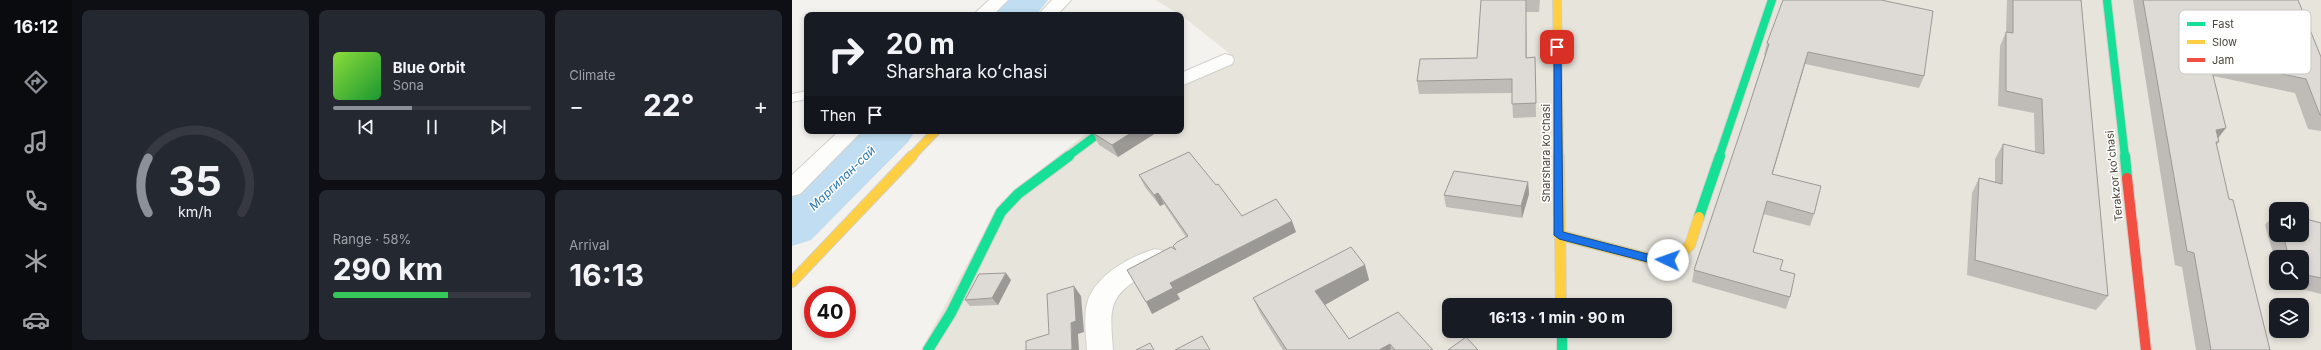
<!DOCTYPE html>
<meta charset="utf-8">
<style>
body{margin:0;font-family:Inter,sans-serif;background:#242831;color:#f1f3f6;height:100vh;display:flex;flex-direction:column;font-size:15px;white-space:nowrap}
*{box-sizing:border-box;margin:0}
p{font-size:13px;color:#9ea1a6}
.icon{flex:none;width:22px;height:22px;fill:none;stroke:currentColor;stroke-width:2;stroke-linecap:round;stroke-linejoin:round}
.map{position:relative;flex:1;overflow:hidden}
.details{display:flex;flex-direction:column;gap:10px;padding:10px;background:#0d0f14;width:720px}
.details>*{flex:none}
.banner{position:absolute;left:12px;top:12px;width:380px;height:122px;border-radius:8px;box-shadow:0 2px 6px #0003;background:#171b24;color:#f1f3f6;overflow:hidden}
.tools{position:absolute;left:1477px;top:202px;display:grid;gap:8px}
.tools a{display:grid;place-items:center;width:40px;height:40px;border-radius:8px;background:#171b24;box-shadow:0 2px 6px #0003;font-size:20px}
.speed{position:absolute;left:12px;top:286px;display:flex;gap:8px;font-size:20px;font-weight:700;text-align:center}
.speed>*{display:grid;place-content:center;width:52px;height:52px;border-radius:50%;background:#171b24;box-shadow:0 2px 6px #0003;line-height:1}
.speed .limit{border:6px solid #d22;background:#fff;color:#111}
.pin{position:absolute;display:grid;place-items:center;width:34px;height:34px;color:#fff;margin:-17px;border-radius:8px;box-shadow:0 2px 6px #0006}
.me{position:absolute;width:44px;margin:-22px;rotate:273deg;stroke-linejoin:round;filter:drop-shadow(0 0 3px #0008)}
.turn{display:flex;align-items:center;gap:14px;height:84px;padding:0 16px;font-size:18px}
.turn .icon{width:52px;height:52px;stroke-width:2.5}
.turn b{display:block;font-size:28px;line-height:34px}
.then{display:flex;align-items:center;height:38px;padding:0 16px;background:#0003;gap:8px;font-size:15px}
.big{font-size:30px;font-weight:700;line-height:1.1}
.details .widget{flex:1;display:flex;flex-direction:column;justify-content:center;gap:6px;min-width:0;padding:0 14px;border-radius:8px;background:#242831}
.details .dial{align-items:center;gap:0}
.dial svg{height:104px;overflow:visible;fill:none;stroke:#363941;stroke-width:7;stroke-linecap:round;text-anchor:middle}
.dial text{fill:#f1f3f6;stroke:none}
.song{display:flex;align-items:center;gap:12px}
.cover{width:48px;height:48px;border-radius:6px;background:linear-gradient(135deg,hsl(90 70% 55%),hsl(130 70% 35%))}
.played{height:4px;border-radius:2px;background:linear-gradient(90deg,#8c9099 40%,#363941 40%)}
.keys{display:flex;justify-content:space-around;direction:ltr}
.heat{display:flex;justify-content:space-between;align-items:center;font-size:22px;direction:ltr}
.charge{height:6px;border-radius:3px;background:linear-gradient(90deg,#34c759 58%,#363941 0)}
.details .tiles{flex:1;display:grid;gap:10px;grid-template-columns:repeat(3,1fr)}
.widget:first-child{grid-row:span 2}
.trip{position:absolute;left:650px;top:298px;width:230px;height:40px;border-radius:8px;background:#171b24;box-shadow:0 2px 6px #0003;font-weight:700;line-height:40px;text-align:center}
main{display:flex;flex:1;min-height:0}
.tab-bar{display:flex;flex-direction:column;width:72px;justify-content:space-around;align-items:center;background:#090b0e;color:#9ea1a6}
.tab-bar .icon{width:28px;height:28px}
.tab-bar .selected{color:#8c9099}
.tab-bar b{font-size:18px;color:#f1f3f6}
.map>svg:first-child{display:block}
</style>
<main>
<nav class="tab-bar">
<b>16:12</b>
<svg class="icon selected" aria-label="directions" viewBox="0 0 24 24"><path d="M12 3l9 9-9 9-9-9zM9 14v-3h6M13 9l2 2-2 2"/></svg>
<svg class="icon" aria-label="music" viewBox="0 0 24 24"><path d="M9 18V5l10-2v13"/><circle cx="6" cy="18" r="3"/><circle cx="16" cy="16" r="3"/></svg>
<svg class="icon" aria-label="phone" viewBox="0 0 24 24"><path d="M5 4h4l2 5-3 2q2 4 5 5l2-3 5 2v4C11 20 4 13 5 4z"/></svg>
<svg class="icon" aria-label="climate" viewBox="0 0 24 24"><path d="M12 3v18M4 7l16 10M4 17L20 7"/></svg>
<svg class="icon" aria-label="car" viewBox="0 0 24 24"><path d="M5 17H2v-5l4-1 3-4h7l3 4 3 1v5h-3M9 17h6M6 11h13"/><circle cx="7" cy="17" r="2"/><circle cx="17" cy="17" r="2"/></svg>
</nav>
<section class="details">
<div class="tiles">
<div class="widget dial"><svg viewBox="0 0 100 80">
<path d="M14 69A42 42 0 1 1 86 69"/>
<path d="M14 69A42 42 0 0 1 14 27" stroke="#8c9099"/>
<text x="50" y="56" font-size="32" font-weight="700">35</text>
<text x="50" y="72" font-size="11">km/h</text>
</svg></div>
<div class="widget">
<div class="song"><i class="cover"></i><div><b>Blue Orbit</b><p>Sona</p></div></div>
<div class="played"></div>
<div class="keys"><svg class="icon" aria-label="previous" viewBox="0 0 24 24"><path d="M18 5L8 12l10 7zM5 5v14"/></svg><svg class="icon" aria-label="pause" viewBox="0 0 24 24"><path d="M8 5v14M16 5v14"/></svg><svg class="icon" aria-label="next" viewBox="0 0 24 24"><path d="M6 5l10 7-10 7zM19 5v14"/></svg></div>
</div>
<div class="widget"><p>Climate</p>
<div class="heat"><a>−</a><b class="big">22°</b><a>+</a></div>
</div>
<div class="widget"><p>Range · 58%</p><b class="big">290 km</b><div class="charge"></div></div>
<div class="widget"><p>Arrival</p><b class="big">16:13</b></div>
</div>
</section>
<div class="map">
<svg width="1529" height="350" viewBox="0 0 1529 350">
<rect width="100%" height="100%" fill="#f4f2ee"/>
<path fill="#e7e4dc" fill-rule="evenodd" d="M 363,0 L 1529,0 L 1529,350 L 129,350 L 208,203 L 297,131 L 389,131 L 389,80 L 438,54 L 389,15 ZM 1484,209 L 1510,209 L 1510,235 L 1484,235 ZM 1484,257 L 1510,257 L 1510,283 L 1484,283 ZM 657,305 L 873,305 L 873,331 L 657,331 ZM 1484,305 L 1510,305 L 1510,331 L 1484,331 Z"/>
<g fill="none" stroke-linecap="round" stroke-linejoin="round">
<path fill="#c0ddf1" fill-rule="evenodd" d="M 212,0 L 256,0 L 244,15 L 199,15 Z
M 69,131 L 123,131 L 116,142 L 19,240 L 0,246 L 0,194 Z"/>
<defs>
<path id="lane" d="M 15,91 L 15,99 L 0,102 L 0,94 Z"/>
<path id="street" d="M 197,0 L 216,0 L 201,15 L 181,15 Z
M 260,0 L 279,0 L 265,15 L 246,15 Z
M 433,54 L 440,56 L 442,60 L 440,64 L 389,86 L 389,73 Z
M 47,131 L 70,131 L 8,194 L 0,196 L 0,175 Z
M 363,249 L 372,251 L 375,258 C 370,267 362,270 353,275 C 315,296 318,309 321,350 L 295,350 C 294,334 291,316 296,300 C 306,274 337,257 363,249 Z"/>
<path id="fast-far1" d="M 1315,0 L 1333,157
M 275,157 L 310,131
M 927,157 L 980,0"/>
<path id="fast" d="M 1333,156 L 1335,178
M 907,217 L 928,156
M 770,331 L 770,350
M 136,350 L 159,313 L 209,212 L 226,194 L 277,156"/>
<path id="slow-far1" d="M 765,0 L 767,157
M 119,157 L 144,131"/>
<path id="slow" d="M 767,156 L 769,305
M 767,235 L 867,261 L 885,258 L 898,245 L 907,217
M 0,282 L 120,156"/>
<path id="jam" d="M 1335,178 L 1354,350"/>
</defs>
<use href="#lane" stroke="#d2d0cb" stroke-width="2"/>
<use href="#street" stroke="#d2d0cb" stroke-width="2"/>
<use href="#fast-far1" stroke="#d3cfc5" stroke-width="10"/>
<use href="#fast" stroke="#d3cfc5" stroke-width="12"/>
<use href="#slow-far1" stroke="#d3cfc5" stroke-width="10"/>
<use href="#slow" stroke="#d3cfc5" stroke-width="12"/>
<use href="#jam" stroke="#d3cfc5" stroke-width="12"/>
<use href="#lane" fill="#fdfdfc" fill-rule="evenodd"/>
<use href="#street" fill="#fdfdfc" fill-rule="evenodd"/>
<use href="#fast-far1" stroke="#16e098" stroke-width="8"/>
<use href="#fast" stroke="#16e098" stroke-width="10"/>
<use href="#slow-far1" stroke="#ffcf43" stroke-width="8"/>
<use href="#slow" stroke="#ffcf43" stroke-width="10"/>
<use href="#jam" stroke="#f24e42" stroke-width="10"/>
</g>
<path fill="#bfbcb8" d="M 689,0 L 748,0 L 747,12 L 734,12 L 735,58 L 743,57 L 744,117 L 721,118 L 720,93 L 627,94 L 625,81 L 685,58 Z
M 1215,0 L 1289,0 L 1316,296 L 1304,310 L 1175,275 L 1180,193 L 1187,178 L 1203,182 L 1203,159 L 1211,144 L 1243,152 L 1242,113 L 1206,106 L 1208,46 L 1214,32 Z
M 1341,0 L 1506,0 L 1529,57 L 1529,131 L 1516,129 L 1503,93 L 1421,76 L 1426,138 L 1427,142 L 1424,145 L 1437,199 L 1478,350 L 1404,350 L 1390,267 L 1383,265 Z
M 975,43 L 1132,76 L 1127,88 L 1013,64 L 980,174 L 1022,214 L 1018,226 L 971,214 L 961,252 L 988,270 L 998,297 L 994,309 L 900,282 L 902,270 L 955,112 L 973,55 L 972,55 Z
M 303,131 L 367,131 L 326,157 L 307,145 L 301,133 Z
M 347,175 L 424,185 L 450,216 L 504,232 L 385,294 L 388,299 L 360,314 L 382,248 L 381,246 L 394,237 L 372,204 L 368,206 L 353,187 Z
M 736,182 L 737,194 L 730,218 L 654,207 L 652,195 Z
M 1484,212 L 1484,235 L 1510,235 L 1529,223 L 1529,294 L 1490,284 L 1489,283 L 1510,283 L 1510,257 L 1484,257 L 1484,264 L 1473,225 Z
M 573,265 L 577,280 L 533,305 L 557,339 L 641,350 L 491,350 L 468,313 L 461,298 Z
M 219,280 L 206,305 L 178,306 L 173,300 Z"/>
<path fill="#9b9996" d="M 1016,52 L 1013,64 L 977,186 L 980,174 Z
M 1434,128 L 1423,142 L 1424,130 Z
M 342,131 L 367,131 L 326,157 L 320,145 Z
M 736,182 L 737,194 L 730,218 L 729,206 Z
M 366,193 L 372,204 L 368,206 L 362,195 Z
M 500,221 L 504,232 L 385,294 L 388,299 L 360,314 L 354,302 L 378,283 Z
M 573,265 L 577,280 L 529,307 L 523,291 Z
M 214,273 L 219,280 L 206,305 L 200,298 Z
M 282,286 L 289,296 L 292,332 L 286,334 L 287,350 L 280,350 L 279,323 Z
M 598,344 L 599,350 L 587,350 Z"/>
<path fill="#dedbd6" stroke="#9b9996" d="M 689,0 L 734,0 L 734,58 L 743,57 L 744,103 L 720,104 L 720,79 L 625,81 L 628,59 L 685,58 Z
M 991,0 L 1089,0 L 1141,11 L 1132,76 L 1016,52 L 980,174 L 1029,186 L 1022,214 L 975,201 L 961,252 L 991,260 L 988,270 L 1003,274 L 998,297 L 902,270 L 955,112 L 977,44 L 975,43 Z
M 1221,0 L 1289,0 L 1316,296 L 1183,260 L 1187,178 L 1210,184 L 1211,144 L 1252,154 L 1250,99 L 1214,91 L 1214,32 L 1221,33 Z
M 1351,0 L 1506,0 L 1529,57 L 1529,115 L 1528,115 L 1514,79 L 1417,59 L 1434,128 L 1424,130 L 1427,142 L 1424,142 L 1437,199 L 1441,200 L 1478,350 L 1419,350 L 1402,253 L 1395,251 Z
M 303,131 L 342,131 L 320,145 L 301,133 Z
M 397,152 L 424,185 L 426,184 L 450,216 L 484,199 L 500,221 L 378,283 L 381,288 L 354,302 L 335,270 L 379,247 L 384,250 L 381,246 L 385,242 L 396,236 L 366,193 L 362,195 L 347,175 Z
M 662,171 L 736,182 L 729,206 L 652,195 Z
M 1510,218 L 1529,223 L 1529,278 L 1510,274 L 1510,257 L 1497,257 L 1491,235 L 1510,235 Z
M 559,247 L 573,265 L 523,291 L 557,339 L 606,312 L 641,350 L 603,350 L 598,344 L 587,350 L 495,350 L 461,298 Z
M 214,273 L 200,298 L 173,300 L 187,274 Z
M 282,286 L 284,321 L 279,323 L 280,350 L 234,350 L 234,341 L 257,334 L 255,294 Z
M 410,336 L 418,350 L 383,350 Z
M 674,337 L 686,350 L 656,350 Z
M 358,343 L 362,350 L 344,350 Z"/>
<path fill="#1a73e8" stroke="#114b97" d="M 762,45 L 769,47 L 771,232 L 867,257 L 880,257 L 880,262 L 867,265 L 767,239 L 762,235 Z"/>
<g text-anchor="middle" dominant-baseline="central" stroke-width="3" stroke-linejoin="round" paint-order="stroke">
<g font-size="11" fill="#4b4439" stroke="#fff">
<text transform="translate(754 153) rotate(-90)">Sharshara koʻchasi</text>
<text transform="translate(1322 176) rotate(-96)">Terakzor koʻchasi</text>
</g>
<g font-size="12" font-style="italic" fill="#2e7ab2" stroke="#fff">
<text transform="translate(50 178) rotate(-44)">Маргилан-сай</text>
</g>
</g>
<rect x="1387" y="10" width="132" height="64" rx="6" fill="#fff" stroke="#c9c7c4" stroke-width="1"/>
<rect x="1395" y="22" width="18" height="4" fill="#16e098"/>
<rect x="1395" y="40" width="18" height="4" fill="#ffcf43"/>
<rect x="1395" y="58" width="18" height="4" fill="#f24e42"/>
<g font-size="11" fill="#4b4439">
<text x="1420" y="28">Fast</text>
<text x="1420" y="46">Slow</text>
<text x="1420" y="64">Jam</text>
</g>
</svg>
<div class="tools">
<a><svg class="icon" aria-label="sound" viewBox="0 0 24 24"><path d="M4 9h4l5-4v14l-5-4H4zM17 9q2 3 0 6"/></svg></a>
<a><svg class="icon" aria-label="search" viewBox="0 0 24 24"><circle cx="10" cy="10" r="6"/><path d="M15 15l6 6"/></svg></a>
<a><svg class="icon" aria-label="layers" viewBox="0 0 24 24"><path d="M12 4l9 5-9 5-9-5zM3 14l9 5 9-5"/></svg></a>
</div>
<div class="speed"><div class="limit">40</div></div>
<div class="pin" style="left:765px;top:47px;background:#d93025"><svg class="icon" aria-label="arrive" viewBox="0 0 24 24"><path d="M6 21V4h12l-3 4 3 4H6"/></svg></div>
<svg class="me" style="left:876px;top:260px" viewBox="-20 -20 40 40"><circle r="19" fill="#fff"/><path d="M0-13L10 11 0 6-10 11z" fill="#1a73e8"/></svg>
<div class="trip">16:13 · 1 min · 90 m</div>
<div class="banner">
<div class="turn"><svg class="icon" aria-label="right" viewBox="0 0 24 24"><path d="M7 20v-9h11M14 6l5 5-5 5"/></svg><div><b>20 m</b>Sharshara koʻchasi</div></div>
<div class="then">Then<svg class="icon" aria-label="arrive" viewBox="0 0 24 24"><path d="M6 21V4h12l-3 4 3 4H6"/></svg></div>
</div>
</div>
</main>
